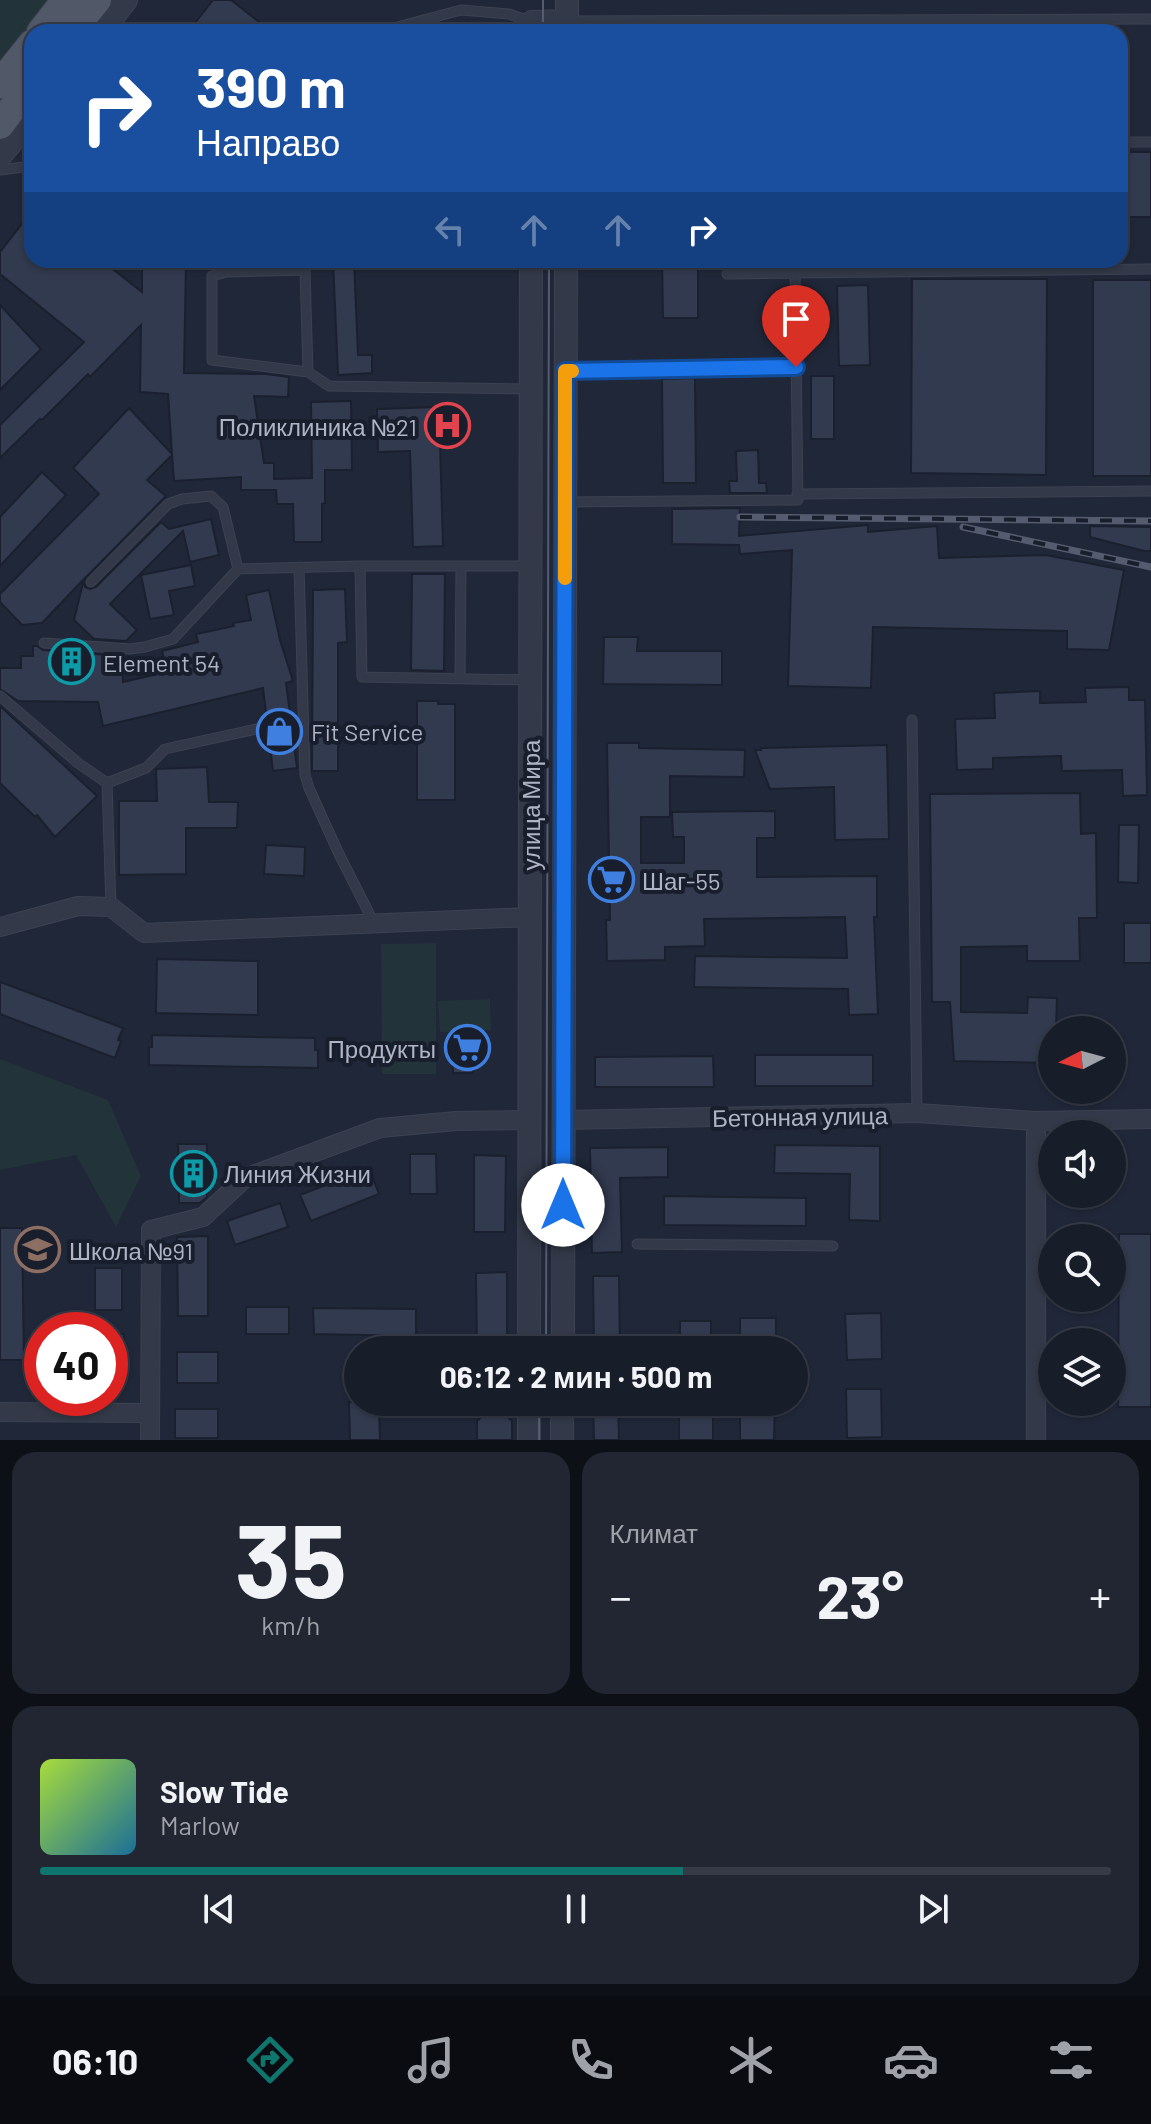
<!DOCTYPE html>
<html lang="ru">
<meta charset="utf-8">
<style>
body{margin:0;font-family:Barlow,sans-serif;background:#212632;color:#f1f3f6;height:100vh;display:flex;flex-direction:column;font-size:30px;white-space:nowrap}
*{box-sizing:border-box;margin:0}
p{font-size:26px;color:#9fa2a8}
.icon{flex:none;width:44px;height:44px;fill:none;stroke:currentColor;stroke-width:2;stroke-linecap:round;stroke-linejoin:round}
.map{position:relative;height:1440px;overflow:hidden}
.sheet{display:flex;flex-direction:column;gap:12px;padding:12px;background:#0d1017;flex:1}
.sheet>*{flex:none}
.hud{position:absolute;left:24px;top:24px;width:1104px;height:244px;border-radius:24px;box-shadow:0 2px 6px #0004,0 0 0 2px #363b47;background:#1a4fa0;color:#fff;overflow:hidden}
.needle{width:52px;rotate:264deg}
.buttons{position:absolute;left:1038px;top:1016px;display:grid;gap:16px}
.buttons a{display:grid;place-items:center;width:88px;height:88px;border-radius:50%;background:#181d2a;box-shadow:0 2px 6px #0004,0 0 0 2px #363b47;font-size:40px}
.speed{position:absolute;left:24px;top:1312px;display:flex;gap:16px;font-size:40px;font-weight:700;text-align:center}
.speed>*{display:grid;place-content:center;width:104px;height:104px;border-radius:50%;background:#181d2a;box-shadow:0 2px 6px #0004,0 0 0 2px #363b47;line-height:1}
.speed .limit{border:12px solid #d22;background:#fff;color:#111}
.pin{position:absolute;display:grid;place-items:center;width:68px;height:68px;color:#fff;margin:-82px -34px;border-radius:50% 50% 50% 0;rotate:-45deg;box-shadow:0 0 8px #0007}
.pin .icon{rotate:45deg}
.me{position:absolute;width:88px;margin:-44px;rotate:0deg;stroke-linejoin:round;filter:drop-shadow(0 0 6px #0008)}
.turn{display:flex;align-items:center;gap:28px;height:168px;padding:0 40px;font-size:36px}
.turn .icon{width:104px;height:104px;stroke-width:2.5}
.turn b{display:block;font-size:56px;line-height:68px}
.lanes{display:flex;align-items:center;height:76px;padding:0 40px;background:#0003;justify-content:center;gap:40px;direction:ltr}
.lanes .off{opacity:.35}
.big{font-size:60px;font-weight:700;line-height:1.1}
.sheet .tile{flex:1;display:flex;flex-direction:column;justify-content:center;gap:12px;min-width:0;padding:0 28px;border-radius:24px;background:#212632}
.sheet .dial{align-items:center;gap:0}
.dial b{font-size:104px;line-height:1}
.song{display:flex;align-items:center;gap:24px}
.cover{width:96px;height:96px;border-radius:12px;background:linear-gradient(135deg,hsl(80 70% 55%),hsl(200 70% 35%))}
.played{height:8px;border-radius:4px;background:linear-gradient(90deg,#0f766e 60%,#363b47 60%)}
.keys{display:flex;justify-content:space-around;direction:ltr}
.heat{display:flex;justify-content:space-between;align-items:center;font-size:44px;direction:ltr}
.sheet .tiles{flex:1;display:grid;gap:12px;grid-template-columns:1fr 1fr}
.tile:last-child{grid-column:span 2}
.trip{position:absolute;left:344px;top:1336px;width:464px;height:80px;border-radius:40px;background:#181d2a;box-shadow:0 2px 6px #0004,0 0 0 2px #363b47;font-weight:700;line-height:80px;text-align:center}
.tab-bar{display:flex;height:128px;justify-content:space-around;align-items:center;background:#0a0c11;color:#9fa2a8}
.tab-bar .icon{width:56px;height:56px}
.tab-bar .selected{color:#0f766e}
.tab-bar b{font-size:36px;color:#f1f3f6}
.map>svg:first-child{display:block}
</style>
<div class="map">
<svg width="1151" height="1440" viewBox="0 0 1151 1440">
<rect width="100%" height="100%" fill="#202738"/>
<path fill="#223339" d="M 0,0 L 51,0 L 0,64 Z
M 436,943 L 436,1074 L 382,1074 L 381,944 Z
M 490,999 L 491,1030 L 440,1032 L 438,1001 Z
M 0,1059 L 108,1100 L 141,1176 L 116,1227 L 76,1155 L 0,1170 Z"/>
<path fill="#323a4f" stroke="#1b202f" stroke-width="2" d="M 213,0 L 231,0 L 272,32 L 188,32 Z
M 1120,152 L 1151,152 L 1151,217 L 1120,217 Z
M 32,211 L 32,260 L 101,260 L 142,292 L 142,260 L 186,260 L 184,373 L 266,374 L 289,377 L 288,397 L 254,396 L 264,463 L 274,463 L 274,479 L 312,478 L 311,402 L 351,401 L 352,470 L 325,470 L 325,503 L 322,504 L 322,542 L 294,542 L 293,504 L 277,504 L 276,490 L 241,490 L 241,477 L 174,481 L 172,455 L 147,480 L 166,496 L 86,577 L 84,581 L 85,587 L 90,589 L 96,587 L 161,522 L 169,529 L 211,519 L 219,555 L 190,562 L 183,531 L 110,604 L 137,630 L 126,641 L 94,639 L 74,620 L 84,579 L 42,623 L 22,625 L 0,602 L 0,594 L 99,494 L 73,468 L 129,408 L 172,454 L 168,394 L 140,392 L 141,325 L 90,377 L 88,374 L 42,420 L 40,419 L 0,458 L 0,425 L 84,342 L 0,274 L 0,252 Z
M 333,260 L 354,260 L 358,355 L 372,355 L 372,373 L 338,375 Z
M 662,260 L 698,260 L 698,318 L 663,318 Z
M 912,279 L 1047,279 L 1046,475 L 911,473 Z
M 1093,280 L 1151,280 L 1151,476 L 1093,476 Z
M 868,285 L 870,365 L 839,366 L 837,286 Z
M 0,305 L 41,349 L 0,390 Z
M 811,376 L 834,376 L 834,439 L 811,439 Z
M 695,378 L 696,483 L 663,483 L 662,379 Z
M 439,407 L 443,546 L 413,547 L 410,451 L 378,452 L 377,409 Z
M 758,450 L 759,483 L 766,483 L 767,493 L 730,493 L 729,481 L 737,481 L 736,451 Z
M 42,472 L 66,495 L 0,566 L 0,517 Z
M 740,508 L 739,536 L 868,525 L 868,532 L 937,526 L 939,558 L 1046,555 L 1124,570 L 1109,650 L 1067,649 L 1067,631 L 873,627 L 871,688 L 788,686 L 792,550 L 740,554 L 739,545 L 672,544 L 672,509 Z
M 1090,526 L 1151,527 L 1151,551 L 1144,551 L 1090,537 Z
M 191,565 L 195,586 L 169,591 L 174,615 L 150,619 L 141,575 Z
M 412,574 L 445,574 L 444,671 L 411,670 Z
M 345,589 L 347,642 L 338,643 L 338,771 L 312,771 L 313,590 Z
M 269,590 L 280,640 L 293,681 L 286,683 L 297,768 L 273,771 L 263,688 L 103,726 L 98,702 L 18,701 L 0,689 L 0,668 L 21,668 L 21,656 L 33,656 L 33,646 L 37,646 L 43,650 L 122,656 L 123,682 L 167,672 L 162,651 L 198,642 L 196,634 L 234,626 L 233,623 L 251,620 L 246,595 Z
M 604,637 L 638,637 L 637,651 L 722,651 L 722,685 L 603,684 Z
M 1129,687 L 1129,700 L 1145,700 L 1147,795 L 1123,796 L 1122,770 L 1062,771 L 1061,756 L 993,758 L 993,769 L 957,770 L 955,719 L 995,718 L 994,693 L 1040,691 L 1040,703 L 1086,702 L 1085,688 Z
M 417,701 L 438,701 L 438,704 L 455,704 L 455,800 L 417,800 Z
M 0,706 L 97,796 L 55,837 L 37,815 L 35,817 L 0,783 Z
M 607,743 L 639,743 L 639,748 L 745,750 L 744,777 L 670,776 L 670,817 L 641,817 L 641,863 L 684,863 L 684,837 L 673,837 L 672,812 L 775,811 L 775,838 L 757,838 L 757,877 L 877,876 L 877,917 L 874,917 L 878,1014 L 849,1015 L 848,989 L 694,987 L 695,956 L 847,958 L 845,917 L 704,919 L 705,946 L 665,947 L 665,960 L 607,961 L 606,920 L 610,920 Z
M 887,745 L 889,839 L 835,840 L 834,787 L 770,789 L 755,750 L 761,750 L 761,748 Z
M 207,767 L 209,802 L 238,802 L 237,828 L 186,828 L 186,874 L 119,875 L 119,801 L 157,801 L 156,769 Z
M 1080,793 L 1081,834 L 1096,833 L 1097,918 L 1079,918 L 1080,961 L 1027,961 L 1027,946 L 961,947 L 961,1012 L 1027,1013 L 1028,997 L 1057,998 L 1056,1030 L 1052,1030 L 1052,1063 L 954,1061 L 950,1002 L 932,1002 L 930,794 Z
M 1119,825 L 1139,825 L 1138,883 L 1118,882 Z
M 266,845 L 305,847 L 304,876 L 264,874 Z
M 1124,923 L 1151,923 L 1151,963 L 1124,963 Z
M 157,959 L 258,961 L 258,1015 L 156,1013 Z
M 0,982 L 123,1028 L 118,1040 L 121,1041 L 115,1058 L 0,1014 Z
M 152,1035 L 315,1038 L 315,1050 L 318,1050 L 318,1068 L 149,1065 L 149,1047 L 152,1047 Z
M 462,1039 L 473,1039 L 473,1073 L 453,1073 L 453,1056 L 462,1056 Z
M 755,1055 L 873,1055 L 873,1086 L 755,1086 Z
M 713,1056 L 714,1087 L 595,1087 L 595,1057 Z
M 178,1144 L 207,1144 L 207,1197 L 200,1203 L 179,1203 Z
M 775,1145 L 880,1146 L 880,1221 L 849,1220 L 850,1174 L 774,1173 Z
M 668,1147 L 668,1177 L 620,1178 L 622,1252 L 592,1253 L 590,1148 Z
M 410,1154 L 436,1154 L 437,1194 L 410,1194 Z
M 474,1155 L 506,1156 L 505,1232 L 474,1232 Z
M 369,1168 L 379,1194 L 311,1221 L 300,1195 Z
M 664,1196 L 806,1198 L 806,1226 L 664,1225 Z
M 280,1203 L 288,1227 L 235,1245 L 227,1221 Z
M 0,1228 L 22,1228 L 24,1360 L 0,1360 Z
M 1119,1234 L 1151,1234 L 1151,1407 L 1118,1407 Z
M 208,1236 L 208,1316 L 178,1316 L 177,1237 Z
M 95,1268 L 122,1268 L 122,1310 L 95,1310 Z
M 507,1272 L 507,1350 L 477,1350 L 476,1273 Z
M 593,1276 L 619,1276 L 620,1350 L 594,1350 Z
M 246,1307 L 289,1307 L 289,1334 L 246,1334 Z
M 313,1308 L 416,1309 L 416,1336 L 314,1334 Z
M 881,1313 L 882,1359 L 847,1360 L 845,1314 Z
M 740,1318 L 776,1318 L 776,1350 L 740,1350 Z
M 680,1321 L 711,1321 L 711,1350 L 680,1350 Z
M 110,1334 L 124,1334 L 125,1384 L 110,1384 Z
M 177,1352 L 218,1352 L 218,1383 L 177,1383 Z
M 846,1389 L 881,1389 L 882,1437 L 847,1438 Z
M 349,1402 L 379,1402 L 380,1440 L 350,1440 Z
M 593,1402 L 618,1402 L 619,1440 L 594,1440 Z
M 679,1402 L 713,1402 L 713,1440 L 679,1440 Z
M 740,1402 L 775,1402 L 774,1440 L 740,1440 Z
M 175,1409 L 218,1409 L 218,1438 L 175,1438 Z
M 484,1414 L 504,1414 L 512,1421 L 512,1440 L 477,1440 L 477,1421 Z"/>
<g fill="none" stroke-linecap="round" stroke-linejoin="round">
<defs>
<path id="service" d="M 567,21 L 1151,19
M 642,21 L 655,32
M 379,32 L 461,10 L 509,14 L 532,22
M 1120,142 L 1151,142
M 0,170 L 32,166
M 224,260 L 226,272 L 305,270 L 308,372 L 329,386 L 531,389
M 226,272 L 212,276 L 212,360 L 308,372
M 727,274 L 795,273
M 565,371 L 796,367
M 797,494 L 1151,491
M 565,502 L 798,500 L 795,273 L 1151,269
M 299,567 L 305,775 L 309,788 L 339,854 L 374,923
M 91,582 L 168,504 L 182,499 L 211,496 L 223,507 L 238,569 L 360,566
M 44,643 L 130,649 L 145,647 L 173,639 L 238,569
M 460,679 L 461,566
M 531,680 L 362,677 L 360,566 L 531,566
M 0,696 L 78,763 L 107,783
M 912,720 L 917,1113
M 111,907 L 107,783 L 146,768 L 165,749 L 256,729
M 637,1244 L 833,1246"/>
<path id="minor" d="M 0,927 L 78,906 L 111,907 L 144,933 L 530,917
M 563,1120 L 917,1113 L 1036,1121 L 1151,1119
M 1036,1121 L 1036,1440
M 0,1412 L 150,1413
M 150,1440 L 151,1230 L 203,1217 L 245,1178 L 380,1128 L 456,1121 L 530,1120"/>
<path id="tertiary" d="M 532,22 L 567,21
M 101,32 L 126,0
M 567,32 L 567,0
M 0,156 L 32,118
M 529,1350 L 531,260
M 563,1350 L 566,260
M 529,1440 L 529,1402
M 562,1440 L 562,1402"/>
<path id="primary" d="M 41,32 L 66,0
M 71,32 L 97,0
M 0,84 L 32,44
M 0,125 L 32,82"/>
</defs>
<use href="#service" stroke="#3d4252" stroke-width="11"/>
<use href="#minor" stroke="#3d4252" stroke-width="20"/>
<use href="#tertiary" stroke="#3d4252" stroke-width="24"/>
<use href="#primary" stroke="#3d4252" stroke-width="30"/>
<use href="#service" stroke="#333948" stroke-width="9"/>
<use href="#minor" stroke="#333948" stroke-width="18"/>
<use href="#tertiary" stroke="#333948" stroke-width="22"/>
<use href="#primary" stroke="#515868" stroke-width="28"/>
<path stroke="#555c6f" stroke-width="2" d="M 543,32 L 543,0
M 546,1350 L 549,260
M 539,1440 L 539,1402"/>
<defs>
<path id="rail" d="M 740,517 L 1151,521
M 963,527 L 1151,567"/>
</defs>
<use href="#rail" stroke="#555c6f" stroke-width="7"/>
<use href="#rail" stroke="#191e2c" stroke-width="4" stroke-dasharray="12" stroke-linecap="butt"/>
</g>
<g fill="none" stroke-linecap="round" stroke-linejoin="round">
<defs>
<path id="route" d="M 563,1205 L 565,371 L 796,367"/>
</defs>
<use href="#route" stroke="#114b97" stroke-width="20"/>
<use href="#route" stroke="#1a73e8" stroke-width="14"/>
<path stroke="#f59e0b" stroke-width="14" d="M 565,578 L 565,371 L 572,371"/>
</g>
<defs>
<symbol id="hospital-ring" viewBox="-11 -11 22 22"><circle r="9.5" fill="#191e2c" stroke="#e0444e" stroke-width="1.5"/><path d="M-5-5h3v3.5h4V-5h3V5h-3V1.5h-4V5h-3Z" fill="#e0444e"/></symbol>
<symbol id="building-ring" viewBox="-11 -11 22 22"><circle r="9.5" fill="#191e2c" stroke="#0f9aa8" stroke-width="1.5"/><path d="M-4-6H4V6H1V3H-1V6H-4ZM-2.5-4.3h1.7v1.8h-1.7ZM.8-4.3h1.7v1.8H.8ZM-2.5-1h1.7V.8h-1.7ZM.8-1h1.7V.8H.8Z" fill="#0f9aa8"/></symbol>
<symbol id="shop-ring" viewBox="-11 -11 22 22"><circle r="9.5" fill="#191e2c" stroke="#3f7fe0" stroke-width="1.5"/><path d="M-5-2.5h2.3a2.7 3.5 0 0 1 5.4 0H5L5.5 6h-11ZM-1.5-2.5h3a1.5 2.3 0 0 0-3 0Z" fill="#3f7fe0"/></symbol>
<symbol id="supermarket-ring" viewBox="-11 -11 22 22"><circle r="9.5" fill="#191e2c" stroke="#3f7fe0" stroke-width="1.5"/><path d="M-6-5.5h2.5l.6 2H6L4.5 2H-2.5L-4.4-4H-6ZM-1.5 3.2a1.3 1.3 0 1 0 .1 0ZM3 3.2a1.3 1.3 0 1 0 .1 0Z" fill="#3f7fe0"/></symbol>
<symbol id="school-ring" viewBox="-11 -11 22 22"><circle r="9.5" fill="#191e2c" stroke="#8d6e63" stroke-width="1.5"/><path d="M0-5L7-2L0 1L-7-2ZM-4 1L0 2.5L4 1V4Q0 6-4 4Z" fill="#8d6e63"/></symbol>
</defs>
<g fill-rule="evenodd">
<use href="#hospital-ring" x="422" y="400" width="51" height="51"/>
<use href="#building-ring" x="46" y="636" width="51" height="51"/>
<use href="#shop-ring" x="254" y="706" width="51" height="51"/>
<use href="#supermarket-ring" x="586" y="854" width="51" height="51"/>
<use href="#supermarket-ring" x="442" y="1022" width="51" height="51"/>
<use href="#building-ring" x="168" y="1148" width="51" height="51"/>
<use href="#school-ring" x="12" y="1224" width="51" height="51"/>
</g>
<g text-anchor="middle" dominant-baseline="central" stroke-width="8" stroke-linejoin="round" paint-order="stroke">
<g font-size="24" fill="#aeb3c5" stroke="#191e2c" text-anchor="start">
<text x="417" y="426" text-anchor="end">Поликлиника №21</text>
<text x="103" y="662">Element 54</text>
<text x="311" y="731">Fit Service</text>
<text x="642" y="880">Шаг-55</text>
<text x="436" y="1048" text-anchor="end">Продукты</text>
<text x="224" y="1173">Линия Жизни</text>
<text x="69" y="1250">Школа №91</text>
</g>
<g font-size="24" fill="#aeb3c5" stroke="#191e2c">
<text transform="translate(530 805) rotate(-90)">улица Мира</text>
<text transform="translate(800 1116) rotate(-1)">Бетонная улица</text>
</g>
</g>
</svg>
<div class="buttons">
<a><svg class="needle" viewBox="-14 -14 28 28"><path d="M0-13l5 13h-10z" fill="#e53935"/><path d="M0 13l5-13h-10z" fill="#9fa2a8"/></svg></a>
<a><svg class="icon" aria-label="sound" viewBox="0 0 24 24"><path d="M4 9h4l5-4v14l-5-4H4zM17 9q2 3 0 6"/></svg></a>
<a><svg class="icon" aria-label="search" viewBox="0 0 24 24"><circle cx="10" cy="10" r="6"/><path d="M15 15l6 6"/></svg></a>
<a><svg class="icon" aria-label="layers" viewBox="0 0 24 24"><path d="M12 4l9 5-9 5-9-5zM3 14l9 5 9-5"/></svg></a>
</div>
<div class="speed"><div class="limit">40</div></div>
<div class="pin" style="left:796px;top:367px;background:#d93025"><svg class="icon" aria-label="arrive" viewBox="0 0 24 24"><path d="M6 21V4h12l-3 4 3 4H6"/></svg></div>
<svg class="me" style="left:563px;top:1205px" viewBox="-20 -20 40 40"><circle r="19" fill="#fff"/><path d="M0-13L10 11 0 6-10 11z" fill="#1a73e8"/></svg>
<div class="trip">06:12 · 2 мин · 500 m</div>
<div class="hud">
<div class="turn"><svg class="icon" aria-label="right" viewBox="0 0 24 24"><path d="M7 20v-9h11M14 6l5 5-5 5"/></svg><div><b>390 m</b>Направо</div></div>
<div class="lanes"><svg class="icon off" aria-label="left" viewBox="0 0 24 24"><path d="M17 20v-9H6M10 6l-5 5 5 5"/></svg><svg class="icon off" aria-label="ahead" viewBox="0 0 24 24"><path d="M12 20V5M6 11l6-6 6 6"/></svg><svg class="icon off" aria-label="ahead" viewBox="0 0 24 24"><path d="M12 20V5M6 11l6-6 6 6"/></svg><svg class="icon" aria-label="right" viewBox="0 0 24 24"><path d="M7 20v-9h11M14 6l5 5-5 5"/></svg></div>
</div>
</div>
<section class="sheet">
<div class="tiles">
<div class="tile dial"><b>35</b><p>km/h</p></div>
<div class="tile"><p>Климат</p>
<div class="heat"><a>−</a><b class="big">23°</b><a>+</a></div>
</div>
<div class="tile">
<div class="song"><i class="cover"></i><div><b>Slow Tide</b><p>Marlow</p></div></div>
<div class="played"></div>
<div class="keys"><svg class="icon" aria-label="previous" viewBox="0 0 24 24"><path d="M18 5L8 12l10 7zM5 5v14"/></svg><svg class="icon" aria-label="pause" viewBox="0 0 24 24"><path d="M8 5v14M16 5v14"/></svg><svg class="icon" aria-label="next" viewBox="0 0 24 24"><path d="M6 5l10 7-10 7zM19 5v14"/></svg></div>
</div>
</div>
</section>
<nav class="tab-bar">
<b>06:10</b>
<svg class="icon selected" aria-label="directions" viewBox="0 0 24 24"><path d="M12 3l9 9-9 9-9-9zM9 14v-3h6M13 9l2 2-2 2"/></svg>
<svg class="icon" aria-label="music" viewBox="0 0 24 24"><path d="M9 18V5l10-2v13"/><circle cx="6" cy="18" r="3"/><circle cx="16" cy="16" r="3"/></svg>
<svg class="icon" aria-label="phone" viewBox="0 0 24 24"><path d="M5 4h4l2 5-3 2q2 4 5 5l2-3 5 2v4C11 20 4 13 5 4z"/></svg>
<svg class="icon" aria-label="climate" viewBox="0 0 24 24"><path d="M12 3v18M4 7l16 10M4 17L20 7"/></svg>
<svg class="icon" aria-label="car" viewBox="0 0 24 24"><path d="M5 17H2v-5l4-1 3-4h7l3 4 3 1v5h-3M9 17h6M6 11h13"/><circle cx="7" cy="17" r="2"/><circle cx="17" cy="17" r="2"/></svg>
<svg class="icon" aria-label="filters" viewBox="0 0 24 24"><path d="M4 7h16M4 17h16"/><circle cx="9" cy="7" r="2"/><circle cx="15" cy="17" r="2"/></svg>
</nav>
